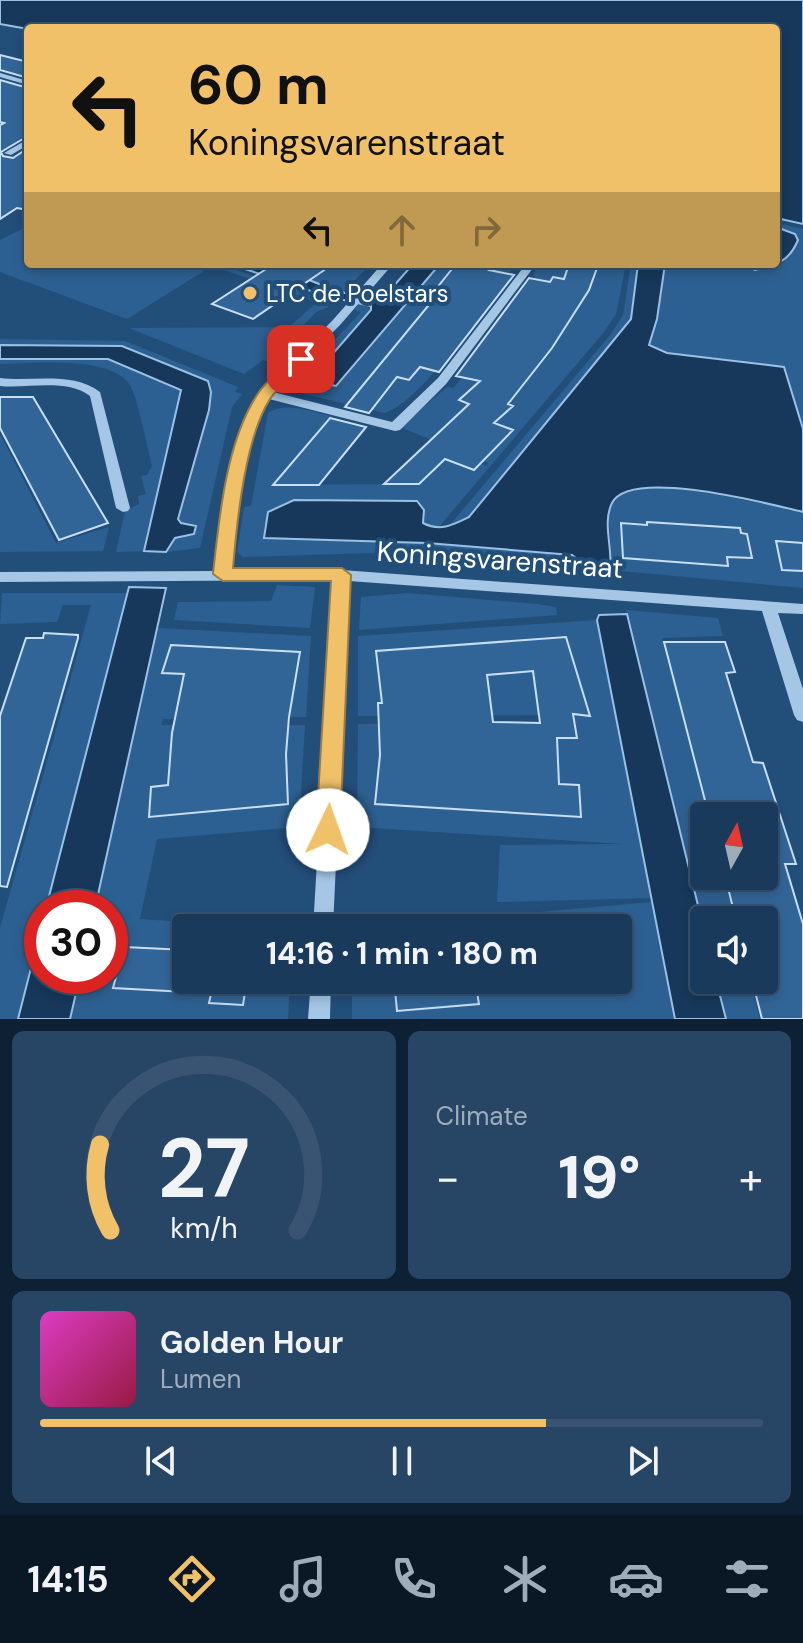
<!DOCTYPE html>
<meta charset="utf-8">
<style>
body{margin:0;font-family:"DM Sans",sans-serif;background:#274565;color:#f1f3f6;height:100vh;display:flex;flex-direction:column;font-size:30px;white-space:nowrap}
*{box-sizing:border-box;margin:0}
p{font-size:26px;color:#9fadbb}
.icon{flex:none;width:44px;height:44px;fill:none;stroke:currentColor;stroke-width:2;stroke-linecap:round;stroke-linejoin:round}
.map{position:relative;height:1019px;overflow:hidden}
.drawer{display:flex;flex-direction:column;gap:12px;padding:12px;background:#0e2033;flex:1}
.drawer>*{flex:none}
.top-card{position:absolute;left:24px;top:24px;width:756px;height:244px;border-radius:8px;box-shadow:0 4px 12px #0003,0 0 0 2px #385472;background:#f0c168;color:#111;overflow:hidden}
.needle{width:52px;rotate:8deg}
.fabs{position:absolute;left:690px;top:802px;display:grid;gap:16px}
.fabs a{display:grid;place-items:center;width:88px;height:88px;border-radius:8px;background:#1a3a5c;box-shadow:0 4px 12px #0003,0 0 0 2px #385472;font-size:40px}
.speed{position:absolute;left:24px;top:890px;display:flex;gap:16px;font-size:40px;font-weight:700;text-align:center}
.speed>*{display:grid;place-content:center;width:104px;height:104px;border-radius:50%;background:#1a3a5c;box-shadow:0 4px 12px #0003,0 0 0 2px #385472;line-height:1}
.speed .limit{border:12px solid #d22;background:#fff;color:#111}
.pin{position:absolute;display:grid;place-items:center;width:68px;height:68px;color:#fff;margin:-34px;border-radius:16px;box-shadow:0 4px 12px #0006}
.me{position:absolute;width:88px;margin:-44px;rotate:3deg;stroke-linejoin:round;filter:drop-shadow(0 0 6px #0008)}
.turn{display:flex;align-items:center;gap:28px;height:168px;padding:0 32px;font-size:36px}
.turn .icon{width:104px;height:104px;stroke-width:2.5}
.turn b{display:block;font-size:56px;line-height:68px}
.lanes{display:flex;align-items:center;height:76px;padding:0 32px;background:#0003;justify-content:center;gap:40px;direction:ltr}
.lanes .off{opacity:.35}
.big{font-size:60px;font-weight:800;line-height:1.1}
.drawer .card{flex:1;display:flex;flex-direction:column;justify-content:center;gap:12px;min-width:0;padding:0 28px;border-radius:12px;background:#274565}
.drawer .dial{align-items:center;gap:0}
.dial svg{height:208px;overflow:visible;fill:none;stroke:#385472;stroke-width:7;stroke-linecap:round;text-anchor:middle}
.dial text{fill:#f1f3f6;stroke:none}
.song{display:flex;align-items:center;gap:24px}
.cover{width:96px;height:96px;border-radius:12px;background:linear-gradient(135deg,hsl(310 70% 55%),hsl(340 70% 35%))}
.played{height:8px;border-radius:4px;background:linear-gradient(90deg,#f0c168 70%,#385472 70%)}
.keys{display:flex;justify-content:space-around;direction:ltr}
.heat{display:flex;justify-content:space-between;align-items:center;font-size:44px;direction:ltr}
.drawer .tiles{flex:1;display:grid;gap:12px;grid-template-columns:1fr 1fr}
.card:last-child{grid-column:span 2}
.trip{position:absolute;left:172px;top:914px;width:460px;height:80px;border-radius:8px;background:#1a3a5c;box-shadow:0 4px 12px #0003,0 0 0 2px #385472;font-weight:800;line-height:80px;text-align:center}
.dock{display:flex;height:128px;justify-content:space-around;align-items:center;background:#0a1725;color:#9fadbb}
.dock .icon{width:56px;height:56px}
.dock .selected{color:#f0c168}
.dock b{font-size:36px;color:#f1f3f6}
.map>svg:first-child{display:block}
</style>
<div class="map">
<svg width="803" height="1019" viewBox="0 0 803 1019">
<rect width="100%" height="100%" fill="#224e7a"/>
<path fill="#2d6092" d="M 776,223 L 803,229 L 803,429 L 784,367 L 666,353 L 648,345 L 657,319 L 665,264 L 743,264 L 755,270 L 784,262 L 792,232 L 776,227 Z
M 28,226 L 28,264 L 182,264 L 204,271 L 127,319 L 0,272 L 0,240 Z
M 206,264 L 219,264 L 312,296 L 329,307 L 316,312 L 300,329 L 290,326 L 317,302 Z
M 265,264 L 371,264 L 343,292 Z
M 440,264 L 516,264 C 490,298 423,403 384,413 L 304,394 L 297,389 L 297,381 L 361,312 L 354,310 L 361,302 L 371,310 L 311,382 L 336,386 Z
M 539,264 L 626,264 L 616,314 L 604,332 L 438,528 L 423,523 L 264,525 L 264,537 L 427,543 L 572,555 L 591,569 L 371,553 L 243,557 L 237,552 L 244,507 L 251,506 L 268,413 C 286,401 311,412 331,416 L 274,485 L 419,484 L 451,452 L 487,466 L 488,463 L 400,427 L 447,387 L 454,388 L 535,277 L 533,275 Z
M 631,264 L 638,264 L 631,319 L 469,517 L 449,526 L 611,334 L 623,315 Z
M 275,327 L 297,333 L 269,362 L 263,360 L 244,374 L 129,328 Z
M 0,339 L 125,341 L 238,387 L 235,392 L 242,394 L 232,407 L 200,548 L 166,552 L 175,538 L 194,534 L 196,526 L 181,523 L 178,519 L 209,410 L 129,349 L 0,345 Z
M 0,359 L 108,359 L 181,390 L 144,551 L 116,552 L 125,511 L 139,504 L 138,496 L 146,494 L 141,476 L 147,475 L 152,466 C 147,447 139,403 131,387 C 114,354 32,364 0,364 Z
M 0,434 L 56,543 L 109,527 L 103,551 L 0,552 Z
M 663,487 L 714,494 L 803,512 L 803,588 L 610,570 C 617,517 583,488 663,487 Z
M 277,585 L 315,587 L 310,628 L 174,620 L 178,602 L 271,601 Z
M 2,593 L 128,593 L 46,908 L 42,908 L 42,925 L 18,1019 L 0,1019 L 0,928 L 91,605 L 63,605 L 57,622 L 0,624 Z
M 408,593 L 537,604 L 556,607 L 557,615 L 359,630 L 361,597 Z
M 626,610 L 718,618 L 723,636 L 662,638 L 708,816 L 704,816 L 704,876 L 723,876 L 735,920 L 704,920 L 704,930 Z
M 597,620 L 651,898 L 497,902 L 500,845 L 623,844 L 357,827 L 358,724 L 575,721 L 574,715 L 358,716 L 358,636 Z
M 157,628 L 311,636 L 306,717 L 163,719 L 161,725 L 305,725 L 299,827 L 157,839 L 140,919 L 276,928 L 186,928 L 186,980 L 290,980 L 288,1019 L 70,1019 L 80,976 L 110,976 L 110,908 L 95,908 Z
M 652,902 L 675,1019 L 352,1019 L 352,980 L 618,980 L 618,928 L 358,928 Z
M 716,980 L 750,980 L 760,1019 L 726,1019 Z"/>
<path fill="#17385a" stroke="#99c1e6" stroke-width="2" d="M 0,0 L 803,0 L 803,224 L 776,218 L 776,28 L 28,29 L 0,24 Z
M 776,227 L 795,234 L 798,240 C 789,262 777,264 755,270 L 743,264 L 776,264 Z
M 230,264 C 243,264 257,262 269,265 C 299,273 357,306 385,296 L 413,264 L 440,264 L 336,386 L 310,380 L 371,310 L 371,306 L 326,296 Z
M 638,264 L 665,264 L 657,319 L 649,345 L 667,353 L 784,367 L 803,429 L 803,512 C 769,504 630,467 612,503 C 602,523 613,548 610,570 L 591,569 L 572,555 L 427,543 L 264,538 L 268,512 L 294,500 L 417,501 L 424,510 L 423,523 C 440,532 453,525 469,517 L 631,319 Z
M 0,345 L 122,346 L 208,381 L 211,392 L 209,410 L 178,519 L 181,523 L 196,526 L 194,534 L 175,538 L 166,552 L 144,551 L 181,390 L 108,359 L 0,359 Z
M 129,587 L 166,588 L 95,908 L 46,908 Z
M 627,614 L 704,930 L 704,980 L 716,980 L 726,1019 L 675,1019 L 597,620 L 599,615 Z
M 42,925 L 42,976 L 80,976 L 70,1019 L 18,1019 Z"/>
<path fill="#326597" stroke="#c8def4" stroke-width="2" fill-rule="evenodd" d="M 0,55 L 28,62 L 28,78 L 0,70 Z
M 0,80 L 28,88 L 28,136 L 1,152 L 3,156 L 13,158 L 28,148 L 28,210 L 17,208 L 0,219 L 0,125 L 4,123 L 0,122 Z
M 274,264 L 333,264 L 253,319 L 212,304 Z
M 456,264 L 493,264 L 489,270 L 514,275 L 439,372 L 420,367 L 409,380 L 397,377 L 369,413 L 345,407 L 433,300 L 428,299 Z
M 569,264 L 593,264 L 592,267 L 597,268 L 589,290 L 552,348 L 508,404 L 513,406 L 494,423 L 513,430 L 474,470 L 445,459 L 419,484 L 384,484 L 469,404 L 459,400 L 480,381 L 456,376 L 529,278 L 550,282 L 553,277 L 564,279 Z
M 0,397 L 33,397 L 108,523 L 59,540 L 0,428 Z
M 330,418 L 366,427 L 319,485 L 273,485 Z
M 647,522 L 740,528 L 741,533 L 747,534 L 752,558 L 727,557 L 728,566 L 623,558 L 621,523 L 647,525 Z
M 776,541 L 803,543 L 803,571 L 782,570 Z
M 44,633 L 78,635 L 78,638 L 7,887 L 0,886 L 0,716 L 26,638 L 43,638 Z
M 566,637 L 590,716 L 573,714 L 577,738 L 557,738 L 559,784 L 579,785 L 581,817 L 375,804 L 380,755 L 378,703 L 382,703 L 376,651 ZM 533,671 L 540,723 L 493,722 L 487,675 Z
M 664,642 L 725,642 L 735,672 L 726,673 L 753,762 L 763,763 L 796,864 L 785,864 L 803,924 L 803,1019 L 762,1019 L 752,980 L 764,980 L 764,920 L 736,920 L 725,876 L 764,876 L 764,816 L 709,816 Z
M 171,645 L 300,652 L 289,717 L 286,754 L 288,804 L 149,817 L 151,787 L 168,785 L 172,733 L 184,674 L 162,673 Z
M 124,947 L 186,950 L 186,992 L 113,988 Z
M 214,980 L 247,980 L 243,1005 L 209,1003 Z
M 394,980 L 475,980 L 479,1004 L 397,1011 Z"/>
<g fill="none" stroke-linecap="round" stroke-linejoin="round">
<path fill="#a5c6e5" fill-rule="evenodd" d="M 0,73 L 28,81 L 28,85 L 0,77 Z
M 28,139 L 28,145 L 11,155 L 4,153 Z
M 382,264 L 393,264 L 340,325 L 273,392 L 392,422 L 438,378 L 526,264 L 536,264 L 446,384 L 400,430 L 395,431 L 269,399 L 254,424 L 234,531 L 231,571 L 342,570 L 803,604 L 803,614 L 778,613 L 803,689 L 803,722 L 797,720 L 794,715 L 762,611 L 349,581 L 333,928 L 313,928 L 334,580 L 0,582 L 0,572 L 216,571 L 220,531 L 242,424 L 261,391 L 332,321 Z
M 0,378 C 33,382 72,371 100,392 L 130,508 L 128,511 L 123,512 L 116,508 L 90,396 C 66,378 28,389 0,386 Z
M 311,980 L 331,980 L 330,1019 L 308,1019 Z"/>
</g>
<path fill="#f0c168" stroke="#9c7d44" stroke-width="2" d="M 301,354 L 308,359 C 297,373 280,384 270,399 C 245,438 237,521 233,568 L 342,568 L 351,575 L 340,830 L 336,837 L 328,840 L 319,837 L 316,830 L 331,581 L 223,581 L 213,574 C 219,519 226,442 257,395 C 266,380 283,368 295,355 Z"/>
<circle fill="#f0c168" stroke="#224e7a" stroke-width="3" cx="250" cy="293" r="8"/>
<g text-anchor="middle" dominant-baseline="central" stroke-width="8" stroke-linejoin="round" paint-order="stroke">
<g font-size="24" fill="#fff" stroke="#224e7a" text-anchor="start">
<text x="266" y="293">LTC de Poelstars</text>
</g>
<g font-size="28" fill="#fff" stroke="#224e7a">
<text transform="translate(500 560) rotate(4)">Koningsvarenstraat</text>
</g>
</g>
</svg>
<div class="fabs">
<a><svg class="needle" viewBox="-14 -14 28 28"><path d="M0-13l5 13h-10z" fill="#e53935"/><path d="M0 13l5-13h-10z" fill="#9fadbb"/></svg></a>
<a><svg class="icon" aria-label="sound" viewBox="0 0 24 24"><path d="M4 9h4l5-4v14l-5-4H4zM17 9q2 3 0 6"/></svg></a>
</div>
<div class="speed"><div class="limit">30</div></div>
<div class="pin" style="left:301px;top:359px;background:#d93025"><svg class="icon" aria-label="arrive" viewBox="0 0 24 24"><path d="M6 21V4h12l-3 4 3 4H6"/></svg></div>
<svg class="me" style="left:328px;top:830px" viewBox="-20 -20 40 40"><circle r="19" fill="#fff"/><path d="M0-13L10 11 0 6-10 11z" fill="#f0c168"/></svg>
<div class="trip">14:16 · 1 min · 180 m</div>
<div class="top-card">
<div class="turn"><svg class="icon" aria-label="left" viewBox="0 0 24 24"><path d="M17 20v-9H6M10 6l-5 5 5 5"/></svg><div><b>60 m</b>Koningsvarenstraat</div></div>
<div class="lanes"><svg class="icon" aria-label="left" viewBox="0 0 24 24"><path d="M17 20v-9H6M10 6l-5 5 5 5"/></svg><svg class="icon off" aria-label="ahead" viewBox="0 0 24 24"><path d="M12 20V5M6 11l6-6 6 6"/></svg><svg class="icon off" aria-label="right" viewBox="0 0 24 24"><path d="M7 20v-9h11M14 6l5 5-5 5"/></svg></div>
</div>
</div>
<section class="drawer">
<div class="tiles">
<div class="card dial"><svg viewBox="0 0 100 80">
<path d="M14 69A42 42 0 1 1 86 69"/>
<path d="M14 69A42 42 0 0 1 10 36" stroke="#f0c168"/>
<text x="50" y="56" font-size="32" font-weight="700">27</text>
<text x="50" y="72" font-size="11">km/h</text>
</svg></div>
<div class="card"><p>Climate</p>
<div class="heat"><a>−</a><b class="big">19°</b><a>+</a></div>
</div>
<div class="card">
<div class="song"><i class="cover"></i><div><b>Golden Hour</b><p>Lumen</p></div></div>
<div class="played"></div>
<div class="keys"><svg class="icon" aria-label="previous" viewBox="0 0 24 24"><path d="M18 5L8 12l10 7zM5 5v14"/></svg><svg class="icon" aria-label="pause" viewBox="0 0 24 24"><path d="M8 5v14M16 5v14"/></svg><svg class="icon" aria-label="next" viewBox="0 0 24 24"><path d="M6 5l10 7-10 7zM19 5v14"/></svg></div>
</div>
</div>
</section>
<nav class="dock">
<b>14:15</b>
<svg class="icon selected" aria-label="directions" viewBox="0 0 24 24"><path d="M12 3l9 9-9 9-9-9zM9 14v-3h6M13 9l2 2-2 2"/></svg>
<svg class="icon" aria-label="music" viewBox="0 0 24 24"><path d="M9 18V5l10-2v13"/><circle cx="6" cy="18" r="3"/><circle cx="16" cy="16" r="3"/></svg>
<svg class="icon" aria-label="phone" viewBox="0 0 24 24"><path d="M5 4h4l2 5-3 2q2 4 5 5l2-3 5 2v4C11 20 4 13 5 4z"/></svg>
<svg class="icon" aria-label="climate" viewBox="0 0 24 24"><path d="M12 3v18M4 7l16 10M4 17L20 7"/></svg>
<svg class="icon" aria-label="car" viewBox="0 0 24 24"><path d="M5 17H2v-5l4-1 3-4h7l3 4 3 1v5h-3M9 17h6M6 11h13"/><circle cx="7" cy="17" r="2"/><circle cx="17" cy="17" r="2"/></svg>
<svg class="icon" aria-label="filters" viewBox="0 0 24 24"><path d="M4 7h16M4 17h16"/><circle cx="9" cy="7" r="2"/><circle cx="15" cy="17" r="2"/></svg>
</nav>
